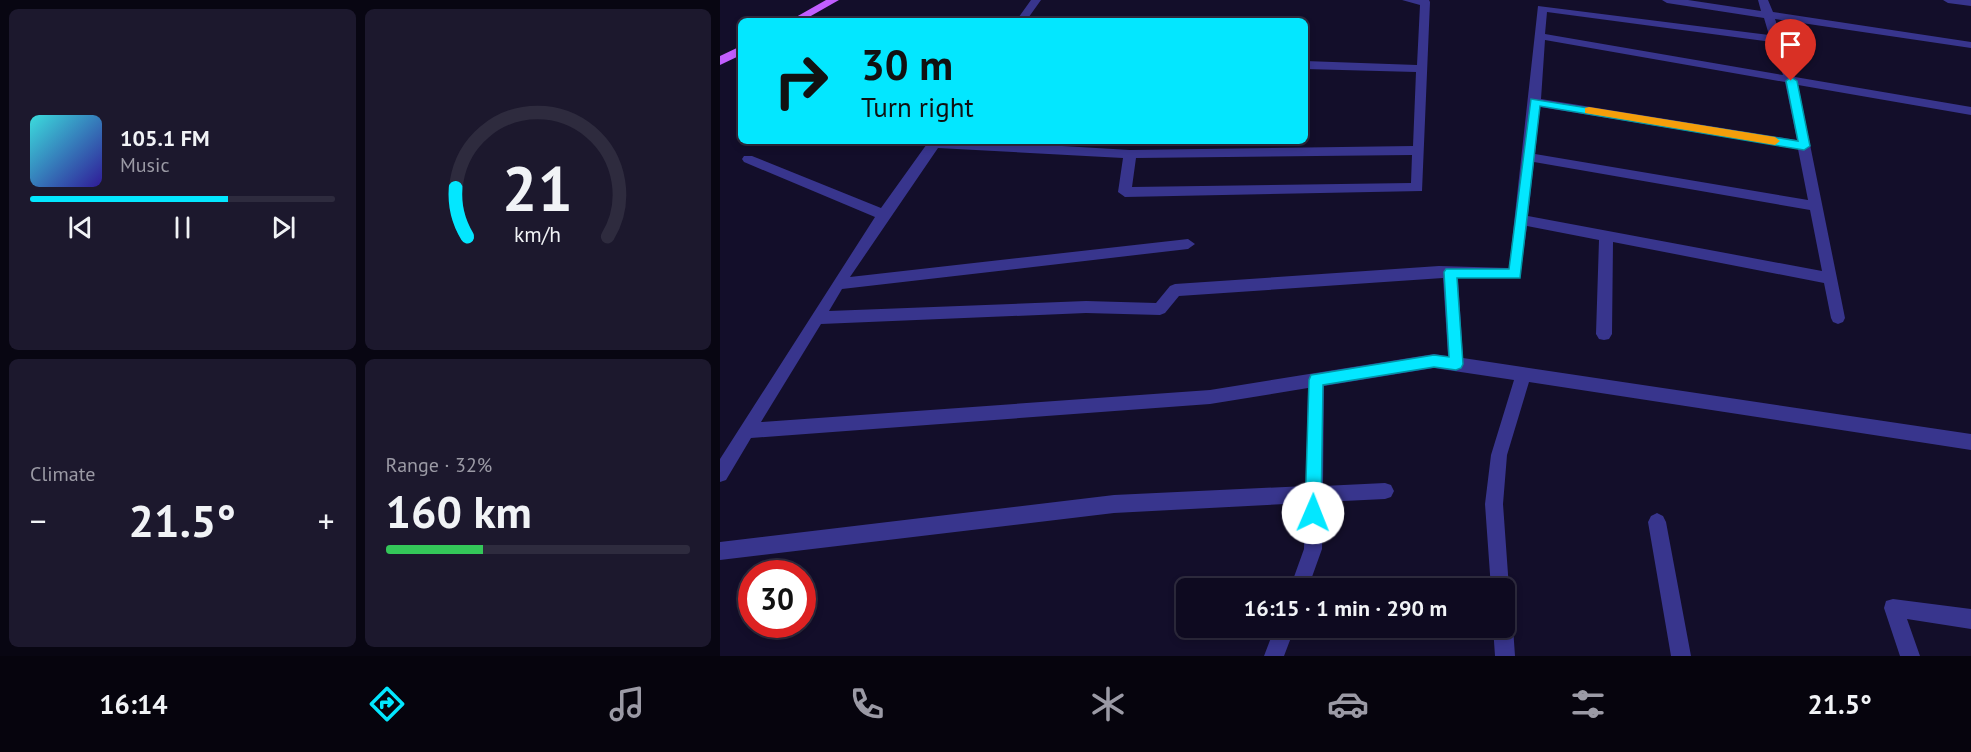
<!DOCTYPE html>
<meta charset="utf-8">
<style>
body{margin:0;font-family:"PT Sans",sans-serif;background:#1c182d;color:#f1f3f6;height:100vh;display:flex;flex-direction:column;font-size:22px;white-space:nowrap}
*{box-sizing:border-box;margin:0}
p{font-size:20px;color:#9b9aa5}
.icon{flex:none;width:33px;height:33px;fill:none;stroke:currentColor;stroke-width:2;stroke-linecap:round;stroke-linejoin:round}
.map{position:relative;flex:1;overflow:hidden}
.details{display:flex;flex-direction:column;gap:9px;padding:9px;background:#080612;width:720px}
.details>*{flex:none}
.guide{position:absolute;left:18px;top:18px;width:570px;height:126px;border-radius:9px;box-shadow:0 3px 9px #0003,0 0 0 2px #2e2b3e;background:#03e7ff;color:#111;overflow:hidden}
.speed{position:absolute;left:18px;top:560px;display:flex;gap:12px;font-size:30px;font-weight:700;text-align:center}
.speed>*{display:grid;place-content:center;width:78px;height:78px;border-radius:50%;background:#0e0a20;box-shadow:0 3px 9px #0003,0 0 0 2px #2e2b3e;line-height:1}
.speed .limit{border:9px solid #d22;background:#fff;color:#111}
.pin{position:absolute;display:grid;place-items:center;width:51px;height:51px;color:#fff;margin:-62px -26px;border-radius:50% 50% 50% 0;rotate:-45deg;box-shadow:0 0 6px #0007}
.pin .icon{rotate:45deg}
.me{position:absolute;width:66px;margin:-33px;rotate:1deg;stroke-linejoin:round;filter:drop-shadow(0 0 4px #0008)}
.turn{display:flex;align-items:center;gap:21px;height:126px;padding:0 24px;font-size:27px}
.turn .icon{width:78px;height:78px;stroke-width:2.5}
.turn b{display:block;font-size:42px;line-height:51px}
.big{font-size:45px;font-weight:700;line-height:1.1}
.details .tile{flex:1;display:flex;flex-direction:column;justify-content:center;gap:9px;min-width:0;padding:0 21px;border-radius:9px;background:#1c182d}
.details .dial{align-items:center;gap:0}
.dial svg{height:156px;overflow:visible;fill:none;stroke:#2e2b3e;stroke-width:7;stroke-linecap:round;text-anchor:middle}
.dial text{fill:#f1f3f6;stroke:none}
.song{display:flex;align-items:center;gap:18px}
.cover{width:72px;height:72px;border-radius:9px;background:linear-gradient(135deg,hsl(180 70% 55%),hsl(250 70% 35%))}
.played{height:6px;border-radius:3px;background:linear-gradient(90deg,#03e7ff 65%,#2e2b3e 65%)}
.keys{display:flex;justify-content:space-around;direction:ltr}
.heat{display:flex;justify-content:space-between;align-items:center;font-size:33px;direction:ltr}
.charge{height:9px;border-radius:4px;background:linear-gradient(90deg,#34c759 32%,#2e2b3e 0)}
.details .tiles{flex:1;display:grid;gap:9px;grid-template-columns:repeat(2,1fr)}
.trip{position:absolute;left:456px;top:578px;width:339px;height:60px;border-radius:9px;background:#0e0a20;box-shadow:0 3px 9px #0003,0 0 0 2px #2e2b3e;font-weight:700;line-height:60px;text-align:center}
.dock{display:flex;height:96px;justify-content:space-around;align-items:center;background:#06040d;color:#9b9aa5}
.dock .icon{width:42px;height:42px}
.dock .on{color:#03e7ff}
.dock b{font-size:27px;color:#f1f3f6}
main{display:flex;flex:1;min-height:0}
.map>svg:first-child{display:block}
</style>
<main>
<section class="details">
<div class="tiles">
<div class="tile">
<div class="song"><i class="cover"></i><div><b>105.1 FM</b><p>Music</p></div></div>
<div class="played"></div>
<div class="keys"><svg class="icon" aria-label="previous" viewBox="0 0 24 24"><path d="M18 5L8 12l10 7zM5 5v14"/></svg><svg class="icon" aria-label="pause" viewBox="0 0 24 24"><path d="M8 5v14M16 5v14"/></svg><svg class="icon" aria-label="next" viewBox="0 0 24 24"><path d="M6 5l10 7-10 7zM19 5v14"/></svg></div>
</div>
<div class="tile dial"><svg viewBox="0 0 100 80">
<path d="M14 69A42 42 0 1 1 86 69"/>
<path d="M14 69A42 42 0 0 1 8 44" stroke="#03e7ff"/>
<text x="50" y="56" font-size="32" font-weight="700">21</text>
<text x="50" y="72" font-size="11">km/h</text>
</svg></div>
<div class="tile"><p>Climate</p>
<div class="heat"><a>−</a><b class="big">21.5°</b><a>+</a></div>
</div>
<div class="tile"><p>Range · 32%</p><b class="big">160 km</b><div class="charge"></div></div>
</div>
</section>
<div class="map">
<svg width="1251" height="656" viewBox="0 0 1251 656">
<rect width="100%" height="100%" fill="#130e2a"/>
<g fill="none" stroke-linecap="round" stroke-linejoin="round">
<path fill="#38358d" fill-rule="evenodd" d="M 311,0 L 321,0 L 306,21 L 296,21 Z
M 682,0 L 709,0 L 710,2 L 702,191 L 405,197 L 398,192 L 403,158 L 218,148 L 130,277 L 468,239 L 475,244 L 468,249 L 122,289 L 109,311 L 366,301 L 436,303 L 450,286 L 455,284 L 719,266 L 789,268 L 818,6 L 1049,35 L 1044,18 L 947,3 L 942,0 L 968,0 L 1041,11 L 1038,0 L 1048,0 L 1053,12 L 1251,42 L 1251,48 L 1055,19 L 1075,77 L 1251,107 L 1251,115 L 1078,85 L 1125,318 L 1123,322 L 1118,324 L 1113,322 L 1111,318 L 1104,283 L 893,242 L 892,334 L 889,339 L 884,340 L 879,339 L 876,334 L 879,240 L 807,226 L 800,278 L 738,278 L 743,358 L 1251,434 L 1251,450 L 809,382 L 787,455 L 783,504 L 789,588 L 784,595 L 784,588 L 771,588 L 765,504 L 771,455 L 794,380 L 714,368 L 604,386 L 603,486 L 665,483 L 671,485 L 674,491 L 671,497 L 665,499 L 603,502 L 602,549 L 588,588 L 570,588 L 584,549 L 585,503 L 394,513 L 0,560 L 0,542 L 394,495 L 586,486 L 588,388 L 490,404 L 31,438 L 6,480 L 0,482 L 0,459 L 155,217 L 24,162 L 22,159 L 24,156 L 32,156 L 161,208 L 209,141 L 257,141 L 410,150 L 693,146 L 696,72 L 585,69 L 585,61 L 697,65 L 700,5 ZM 827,12 L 1052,42 L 1063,75 L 825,34 ZM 825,40 L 1065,82 L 1077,140 L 821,99 ZM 820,107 L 1078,149 L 1088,200 L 815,154 ZM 692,155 L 691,183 L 412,187 L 416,158 ZM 814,162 L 1090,210 L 1102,271 L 808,216 ZM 723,278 L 728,356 L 714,354 L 490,390 L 41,422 L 101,324 L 366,313 L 440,315 L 445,313 L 459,296 Z
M 1223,0 L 1251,0 L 1251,6 L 1228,3 Z
M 937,513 L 943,516 L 946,522 L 971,656 L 951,656 L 928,522 L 931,516 Z
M 1173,599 L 1251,609 L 1251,629 L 1187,619 L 1200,656 L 1180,656 L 1164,608 L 1166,601 Z
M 784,618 L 790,620 L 793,627 L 795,656 L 775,656 L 773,627 L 784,627 Z
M 555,627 L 575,627 L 564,656 L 544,656 Z"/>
<path fill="#c25eff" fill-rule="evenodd" d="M 106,0 L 119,0 L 82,21 L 69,21 Z
M 21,46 L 21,55 L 0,65 L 0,56 Z"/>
</g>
<path fill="#03e7ff" stroke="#0296a6" stroke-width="1.5" d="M 1071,77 L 1077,81 L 1090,146 L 1084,150 L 820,106 L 800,278 L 737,278 L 743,364 L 741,368 L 736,370 L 714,367 L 603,385 L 601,513 L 599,518 L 593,520 L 588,518 L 585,513 L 589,380 L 591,375 L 714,355 L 729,357 L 724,272 L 726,269 L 789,269 L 811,99 L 1078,141 L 1066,81 Z"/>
<path fill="#f59e0b" d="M 869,107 L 1055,137 L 1060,141 L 1055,145 L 865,113 L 865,108 Z"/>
</svg>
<div class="speed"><div class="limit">30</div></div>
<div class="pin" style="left:1071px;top:81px;background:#d93025"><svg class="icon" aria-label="arrive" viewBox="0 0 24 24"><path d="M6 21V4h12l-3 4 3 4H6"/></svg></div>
<svg class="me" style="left:593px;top:513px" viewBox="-20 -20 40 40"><circle r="19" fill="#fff"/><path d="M0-13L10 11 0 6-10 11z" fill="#03e7ff"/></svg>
<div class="trip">16:15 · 1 min · 290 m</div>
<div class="guide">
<div class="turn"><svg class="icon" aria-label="right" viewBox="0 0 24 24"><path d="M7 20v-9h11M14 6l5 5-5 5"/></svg><div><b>30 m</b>Turn right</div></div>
</div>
</div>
</main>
<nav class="dock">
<b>16:14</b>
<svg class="icon on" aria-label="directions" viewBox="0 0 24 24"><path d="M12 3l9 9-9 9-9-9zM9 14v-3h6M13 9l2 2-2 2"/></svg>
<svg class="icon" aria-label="music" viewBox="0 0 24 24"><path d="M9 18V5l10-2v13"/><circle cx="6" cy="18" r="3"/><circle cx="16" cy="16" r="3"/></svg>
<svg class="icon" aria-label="phone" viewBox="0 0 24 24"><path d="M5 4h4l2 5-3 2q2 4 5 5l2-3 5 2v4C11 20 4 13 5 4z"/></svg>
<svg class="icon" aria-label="climate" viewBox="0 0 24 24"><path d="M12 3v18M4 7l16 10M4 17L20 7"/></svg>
<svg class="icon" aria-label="car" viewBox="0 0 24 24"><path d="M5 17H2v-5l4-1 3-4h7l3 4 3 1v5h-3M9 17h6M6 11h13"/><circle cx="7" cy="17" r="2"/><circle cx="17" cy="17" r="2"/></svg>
<svg class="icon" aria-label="filters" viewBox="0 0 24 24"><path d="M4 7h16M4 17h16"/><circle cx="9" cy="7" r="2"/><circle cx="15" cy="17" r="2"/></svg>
<b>21.5°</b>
</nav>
